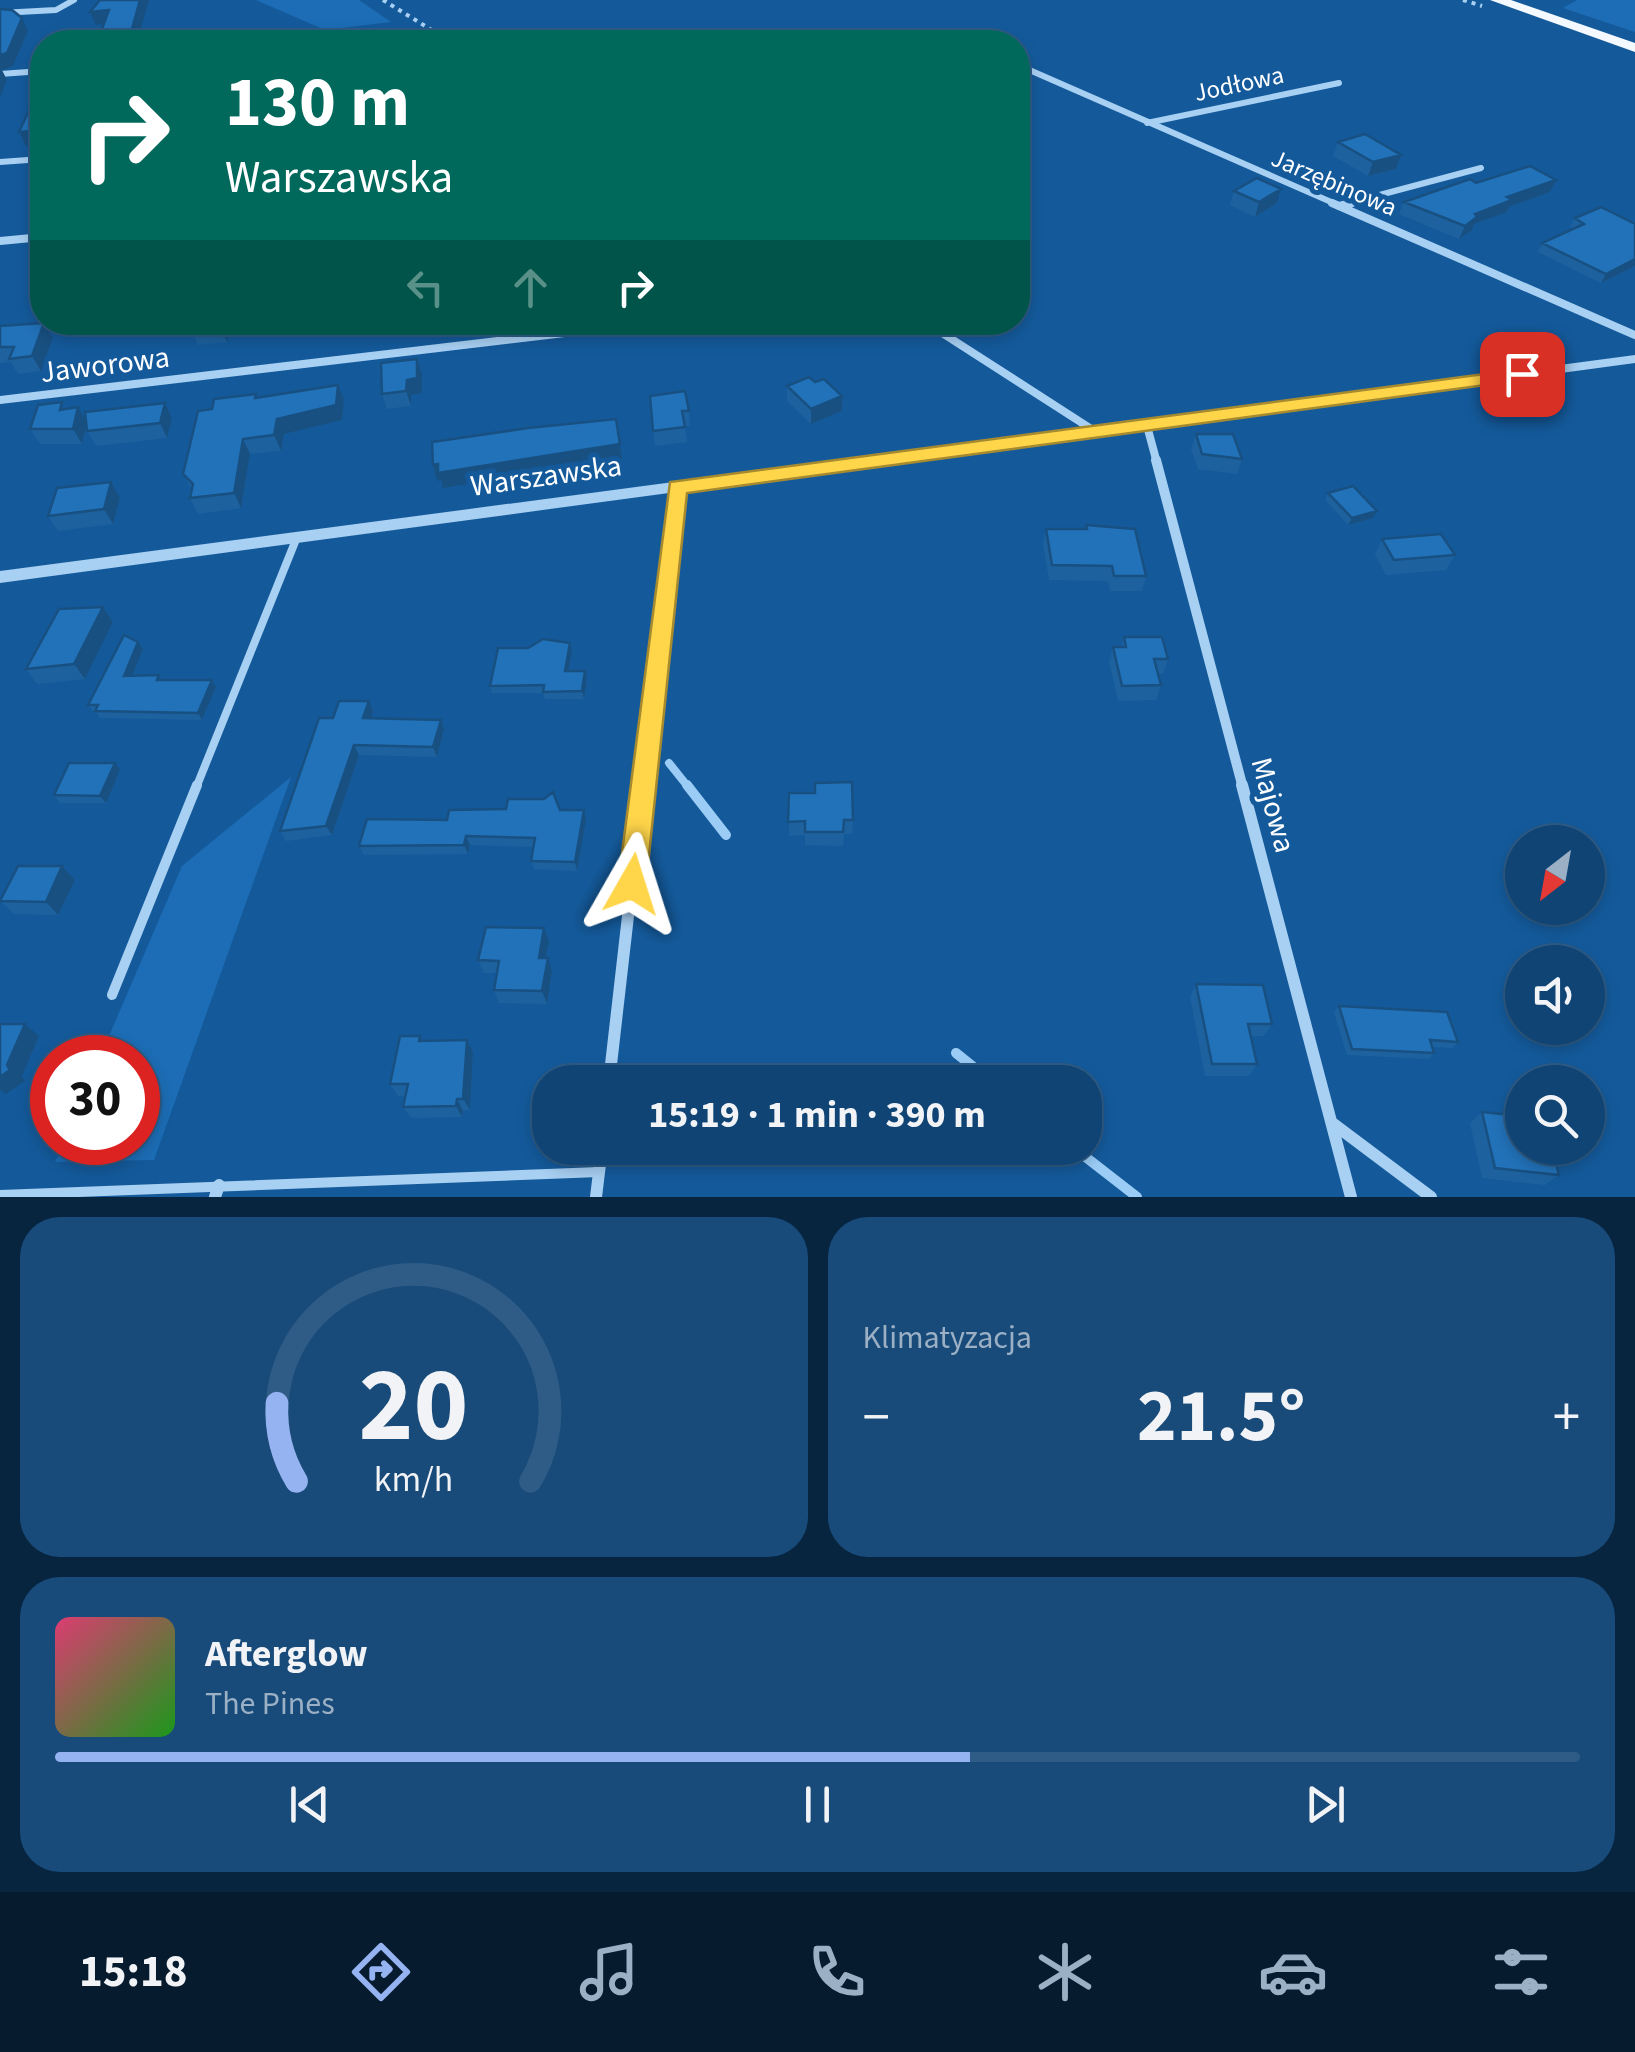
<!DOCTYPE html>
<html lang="pl">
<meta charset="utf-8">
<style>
body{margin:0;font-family:"Source Sans 3",sans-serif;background:#184b79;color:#f1f3f6;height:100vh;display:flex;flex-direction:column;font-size:38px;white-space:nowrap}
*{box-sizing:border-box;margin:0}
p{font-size:32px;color:#9bb0c5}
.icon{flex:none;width:55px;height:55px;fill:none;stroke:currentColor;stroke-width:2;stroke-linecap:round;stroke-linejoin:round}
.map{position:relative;height:1197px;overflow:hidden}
.drawer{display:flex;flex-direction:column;gap:20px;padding:20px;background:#082540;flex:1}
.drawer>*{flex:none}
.top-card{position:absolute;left:30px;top:30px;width:1000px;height:305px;border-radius:40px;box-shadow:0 5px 15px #0003,0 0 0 2px #2f5c86;background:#00695c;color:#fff;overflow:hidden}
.needle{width:65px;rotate:211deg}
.controls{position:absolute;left:1505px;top:825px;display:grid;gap:20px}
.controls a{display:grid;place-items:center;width:100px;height:100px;border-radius:50%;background:#0f4474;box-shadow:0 5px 15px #0003,0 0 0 2px #2f5c86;font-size:50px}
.speed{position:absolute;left:30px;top:1035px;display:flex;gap:20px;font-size:50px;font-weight:700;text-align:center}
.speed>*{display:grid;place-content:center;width:130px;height:130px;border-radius:50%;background:#0f4474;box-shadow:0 5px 15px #0003,0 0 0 2px #2f5c86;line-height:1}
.speed .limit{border:15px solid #d22;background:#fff;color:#111}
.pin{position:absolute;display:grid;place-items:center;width:85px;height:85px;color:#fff;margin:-42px;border-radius:20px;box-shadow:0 5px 15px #0006}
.me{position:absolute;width:110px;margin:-55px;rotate:6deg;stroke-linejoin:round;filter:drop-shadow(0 0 8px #0008)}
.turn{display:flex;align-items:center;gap:35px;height:210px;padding:0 30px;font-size:45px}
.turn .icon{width:130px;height:130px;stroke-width:2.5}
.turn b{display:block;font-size:70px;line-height:85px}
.lanes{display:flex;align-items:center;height:95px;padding:0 30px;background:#0003;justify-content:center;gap:50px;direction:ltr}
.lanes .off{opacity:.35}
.big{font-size:75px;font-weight:700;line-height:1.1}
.drawer .widget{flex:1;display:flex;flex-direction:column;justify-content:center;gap:15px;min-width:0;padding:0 35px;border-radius:40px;background:#184b79}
.drawer .dial{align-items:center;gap:0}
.dial svg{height:260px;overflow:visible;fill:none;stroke:#2f5c86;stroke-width:7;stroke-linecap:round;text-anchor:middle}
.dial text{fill:#f1f3f6;stroke:none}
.song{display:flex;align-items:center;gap:30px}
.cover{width:120px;height:120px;border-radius:15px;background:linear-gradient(135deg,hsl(340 70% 55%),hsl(120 70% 35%))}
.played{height:10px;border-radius:5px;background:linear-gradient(90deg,#95b2f1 60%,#2f5c86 60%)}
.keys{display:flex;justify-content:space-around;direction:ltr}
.heat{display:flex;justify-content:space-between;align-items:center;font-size:55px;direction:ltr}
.drawer .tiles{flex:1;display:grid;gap:20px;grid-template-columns:1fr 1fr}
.widget:last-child{grid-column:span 2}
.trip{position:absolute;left:532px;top:1065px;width:570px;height:100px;border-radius:40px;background:#0f4474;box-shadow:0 5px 15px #0003,0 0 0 2px #2f5c86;font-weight:700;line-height:100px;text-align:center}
.menu{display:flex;height:160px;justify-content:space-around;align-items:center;background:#061b2e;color:#9bb0c5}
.menu .icon{width:70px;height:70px}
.menu .selected{color:#95b2f1}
.menu b{font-size:45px;color:#f1f3f6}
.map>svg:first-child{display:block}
</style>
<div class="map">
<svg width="1635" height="1197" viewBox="0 0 1635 1197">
<rect width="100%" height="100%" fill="#145a9b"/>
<path fill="#1c6db5" d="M 256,0 L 359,0 L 391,22 L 325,30 Z
M 1577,0 L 1635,0 L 1635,32 L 1563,8 Z
M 291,777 L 154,1160 L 55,1162 L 64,1143 L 138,1142 L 138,1058 L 100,1057 L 182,866 Z"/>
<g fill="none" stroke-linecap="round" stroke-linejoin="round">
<path stroke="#9accf6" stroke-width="8" d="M 669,763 L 689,788"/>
<path stroke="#9accf6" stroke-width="10" d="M 687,785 L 726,835
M 956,1053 L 992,1082
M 1074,1148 L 1137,1197"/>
<path stroke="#a8d0f3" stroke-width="4" stroke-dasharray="4 5" stroke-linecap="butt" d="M 383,0 L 451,42
M 1463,0 L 1482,6"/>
<path stroke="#a8d0f3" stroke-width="8" d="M 196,788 L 297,537"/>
<path stroke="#a8d0f3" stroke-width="10" d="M 112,995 L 197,785
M 0,1195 L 599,1172"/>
<path stroke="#a8d0f3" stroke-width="6" d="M 0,13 L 56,10 L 74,0
M 1018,65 L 1338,205
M 0,74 L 42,71
M 1147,123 L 1339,83
M 0,162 L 42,159
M 1342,205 L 1481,168"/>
<path stroke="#a8d0f3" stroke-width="8" d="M 1332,203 L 1635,335
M 1339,206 L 1352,203
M 0,241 L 42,237
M 925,322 L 1096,432
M 0,400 L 632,325
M 1147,426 L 1157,463"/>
<path stroke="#a8d0f3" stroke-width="10" d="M 1156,460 L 1243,788
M 643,788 L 677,487"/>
<path stroke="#a8d0f3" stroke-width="12" d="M 1242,785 L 1351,1197
M 609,1082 L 643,785
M 1331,1122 L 1431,1197
M 215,1197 L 219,1185
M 596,1197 L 602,1148"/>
<path fill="#a8d0f3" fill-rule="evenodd" d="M 1635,355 L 1635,363 L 0,583 L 0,571 Z"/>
<path fill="#f4f9ff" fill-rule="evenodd" d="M 1490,0 L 1511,0 L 1635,43 L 1635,52 Z"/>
</g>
<path fill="#1d629f" d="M 1338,142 L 1396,169 L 1368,176 L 1333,156 Z
M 1476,183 L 1550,192 L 1509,207 L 1507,212 L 1474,224 L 1472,230 L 1459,239 L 1399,214 L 1404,202 Z
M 1234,191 L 1277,203 L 1255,217 L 1230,205 Z
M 1575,218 L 1635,224 L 1635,266 L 1601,283 L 1538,252 L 1542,243 L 1573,229 L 1570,227 Z
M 194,322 L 231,322 L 227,342 L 198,345 L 192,331 Z
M 44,323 L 53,338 L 41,371 L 18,374 L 11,362 L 0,363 L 0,326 Z
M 422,374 L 422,393 L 411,395 L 411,406 L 387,409 L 382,394 Z
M 815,382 L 842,396 L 842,411 L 811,424 L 787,401 L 787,386 Z
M 650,396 L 689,411 L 690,426 L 685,426 L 687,442 L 655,446 Z
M 258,398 L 344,400 L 342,420 L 284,434 L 281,451 L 250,454 L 241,508 L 198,514 L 190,498 L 192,490 L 183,474 L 212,409 Z
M 78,407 L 86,420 L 172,418 L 167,438 L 96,446 L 87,431 L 86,424 L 82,444 L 40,444 L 30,429 Z
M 1196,434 L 1242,459 L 1237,474 L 1198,469 L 1191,449 Z
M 111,482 L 120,498 L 113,524 L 58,531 L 48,516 Z
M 1328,493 L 1377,511 L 1373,518 L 1348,525 L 1325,500 Z
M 1086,525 L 1146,576 L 1142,591 L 1110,591 L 1108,581 L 1049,580 L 1043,544 L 1046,529 L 1085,529 Z
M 1382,539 L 1455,555 L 1446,570 L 1386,575 L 1375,554 Z
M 103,607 L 113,622 L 85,679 L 37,684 L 26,669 Z
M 1124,637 L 1168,659 L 1163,674 L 1158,674 L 1161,685 L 1156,700 L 1118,701 L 1109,662 L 1113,647 L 1121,647 Z
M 138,642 L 143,649 L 132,676 L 216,687 L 202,720 L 100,718 L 96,712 L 94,712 L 88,705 Z
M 572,651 L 568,671 L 587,678 L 584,699 L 545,699 L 543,693 L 492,693 L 490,686 Z
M 369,701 L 373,711 L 371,718 L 441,720 L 444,729 L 437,757 L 359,755 L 332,835 L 286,841 L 280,831 L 333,718 Z
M 120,770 L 106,803 L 60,803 L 54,795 Z
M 789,793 L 853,820 L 852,834 L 844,834 L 843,846 L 805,845 L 805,835 L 789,836 Z
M 544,799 L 560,810 L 584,810 L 586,820 L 577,871 L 534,869 L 531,861 L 534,847 L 470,845 L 468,854 L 364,855 L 359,846 L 447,820 L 506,809 Z
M 62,866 L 75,880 L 58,915 L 14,914 L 0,901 Z
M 549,941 L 546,958 L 552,971 L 547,1004 L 499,1003 L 494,990 L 497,973 L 484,973 L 478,960 Z
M 1196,984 L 1272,1024 L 1264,1036 L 1250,1036 L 1257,1064 L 1249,1076 L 1205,1076 L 1190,997 Z
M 1339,1006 L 1458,1042 L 1453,1048 L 1432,1047 L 1434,1053 L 1429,1059 L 1347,1055 L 1334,1012 Z
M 467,1040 L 473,1052 L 470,1110 L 463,1111 L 462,1117 L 411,1118 L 403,1107 L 406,1096 L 398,1096 L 390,1084 L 424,1041 Z
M 1482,1112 L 1559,1175 L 1545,1185 L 1482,1178 L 1470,1123 Z"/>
<path fill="#185082" d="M 140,0 L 149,0 L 137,42 L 100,42 Z
M 109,10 L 114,23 L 96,25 L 90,12 Z
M 22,18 L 28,31 L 13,66 L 2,70 L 7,80 L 0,97 L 0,55 Z
M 42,130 L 42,144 L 26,146 L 19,132 Z
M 1401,155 L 1396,169 L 1368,176 L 1373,162 Z
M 1556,180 L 1550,192 L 1509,207 L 1507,212 L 1474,224 L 1472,230 L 1459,239 L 1465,226 L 1475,214 L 1507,197 Z
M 1281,189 L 1277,203 L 1255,217 L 1259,202 Z
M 1635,259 L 1635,266 L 1601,283 L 1606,274 Z
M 222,322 L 231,322 L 227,342 L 221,328 Z
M 44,323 L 53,338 L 41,371 L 32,356 Z
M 417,359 L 422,374 L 422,393 L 411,395 L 411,406 L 406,391 L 407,380 Z
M 338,385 L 344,400 L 342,420 L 284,434 L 281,451 L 274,435 L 277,419 Z
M 842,396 L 842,411 L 811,424 L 811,409 Z
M 165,403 L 172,418 L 167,438 L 160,423 Z
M 78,407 L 87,422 L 82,444 L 73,429 Z
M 616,419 L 622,459 L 443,488 L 441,480 L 437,481 L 433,465 Z
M 243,439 L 250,454 L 241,508 L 234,493 Z
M 111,482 L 120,498 L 113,524 L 104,509 Z
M 1377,511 L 1373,518 L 1348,525 L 1352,518 Z
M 103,607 L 113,622 L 85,679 L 74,664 Z
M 138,642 L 143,649 L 129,683 L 124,676 Z
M 570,643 L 572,651 L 567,678 L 565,671 Z
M 585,671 L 587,678 L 584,699 L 582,691 Z
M 212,680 L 216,687 L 202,720 L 198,713 Z
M 369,701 L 373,711 L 368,728 L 363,718 Z
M 441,720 L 444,729 L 437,757 L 433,747 Z
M 354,745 L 359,755 L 332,835 L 326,826 Z
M 115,763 L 120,770 L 106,803 L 100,796 Z
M 584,810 L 586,820 L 577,871 L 575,862 Z
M 466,836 L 470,845 L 468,854 L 464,845 Z
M 62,866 L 75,880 L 58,915 L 46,902 Z
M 544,928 L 549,941 L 543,971 L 539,958 Z
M 548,958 L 552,971 L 547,1004 L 542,991 Z
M 25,1024 L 39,1036 L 22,1076 L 25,1081 L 6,1094 L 0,1090 L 0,1077 L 7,1065 Z
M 467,1040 L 473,1052 L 470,1110 L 463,1099 Z
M 457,1099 L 463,1111 L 462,1117 L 456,1106 Z"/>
<path fill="#2272b9" stroke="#185082" stroke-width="2.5" d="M 100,0 L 140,0 L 129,40 L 97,42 L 109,10 L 90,12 Z
M 0,9 L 12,10 L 22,18 L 7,53 L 0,55 Z
M 42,82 L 42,130 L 19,132 Z
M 1365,134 L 1401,155 L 1373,162 L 1338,142 Z
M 1530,166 L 1556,180 L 1507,197 L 1512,200 L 1475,214 L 1477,217 L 1465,226 L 1404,202 L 1470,179 L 1476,183 Z
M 1257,178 L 1281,189 L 1259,202 L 1234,191 Z
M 1601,207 L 1635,224 L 1635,259 L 1606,274 L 1542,243 L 1584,224 L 1575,218 Z
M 194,322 L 222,322 L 221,328 L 192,331 Z
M 44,323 L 32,356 L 9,359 L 14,347 L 0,347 L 0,326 Z
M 417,359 L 417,378 L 407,380 L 406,391 L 382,394 L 381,363 Z
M 809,377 L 815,382 L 824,379 L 842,396 L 811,409 L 787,386 Z
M 338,385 L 336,405 L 277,419 L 274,435 L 243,439 L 234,493 L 190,498 L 193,484 L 183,474 L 198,411 L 212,409 L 214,399 L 256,394 L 255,398 Z
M 685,391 L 689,411 L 682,411 L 685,427 L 653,431 L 650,396 Z
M 62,402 L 60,410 L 78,407 L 73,429 L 30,429 L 38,405 Z
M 165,403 L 160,423 L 87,431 L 85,412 Z
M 616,419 L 620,444 L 438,473 L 438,464 L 433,465 L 432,442 L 528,428 Z
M 1196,434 L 1233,434 L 1242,459 L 1202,454 Z
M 111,482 L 104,509 L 48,516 L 57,488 Z
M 1353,486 L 1377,511 L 1352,518 L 1328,493 Z
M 1086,525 L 1135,529 L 1146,576 L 1114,576 L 1112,566 L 1052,565 L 1046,529 L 1087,529 Z
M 1441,534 L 1455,555 L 1394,560 L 1382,539 Z
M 103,607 L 74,664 L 26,669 L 59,609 Z
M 124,635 L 138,642 L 124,676 L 159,675 L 157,680 L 212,680 L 198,713 L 95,711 L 98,705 L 88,705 Z
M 1124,637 L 1162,637 L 1168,659 L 1154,659 L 1161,685 L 1122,686 L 1113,647 L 1126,647 Z
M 543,639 L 570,643 L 565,671 L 585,671 L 582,691 L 543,692 L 544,685 L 490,686 L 498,648 L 528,648 Z
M 339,701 L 369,701 L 363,718 L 441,720 L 433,747 L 354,745 L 326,826 L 280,831 L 319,718 L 333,718 Z
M 69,763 L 115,763 L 100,796 L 54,795 Z
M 852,782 L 853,820 L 844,820 L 843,832 L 805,832 L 805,821 L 788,822 L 789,793 L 815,793 L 815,783 Z
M 553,792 L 560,810 L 584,810 L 575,862 L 531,861 L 535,838 L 466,836 L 464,845 L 359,846 L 367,819 L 447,820 L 449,810 L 506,809 L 508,799 L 544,799 Z
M 18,866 L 62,866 L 46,902 L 0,901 Z
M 486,927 L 544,928 L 539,958 L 548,958 L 542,991 L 494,990 L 499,961 L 478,960 Z
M 1196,984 L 1263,985 L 1272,1024 L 1248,1024 L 1257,1064 L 1212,1064 Z
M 1339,1006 L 1447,1012 L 1458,1042 L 1430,1040 L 1434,1053 L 1352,1049 Z
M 0,1024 L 25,1024 L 7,1065 L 10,1070 L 0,1077 Z
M 400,1036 L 420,1036 L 419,1041 L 467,1040 L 463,1099 L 457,1099 L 456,1106 L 403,1107 L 408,1084 L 390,1084 Z
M 1482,1112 L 1522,1116 L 1522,1148 L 1552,1148 L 1559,1175 L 1495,1168 Z"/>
<path fill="#ffd54a" stroke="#a68a30" stroke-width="2.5" d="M 1522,369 L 1529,370 L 1529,379 L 687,493 L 646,884 L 642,893 L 632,896 L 622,893 L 618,884 L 670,482 Z"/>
<g text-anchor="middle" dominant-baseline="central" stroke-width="10" stroke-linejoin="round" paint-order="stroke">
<g font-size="25" fill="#fff" stroke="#145a9b">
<text transform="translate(1239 84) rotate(-12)">Jodłowa</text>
<text transform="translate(1334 183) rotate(23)">Jarzębinowa</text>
</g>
<g font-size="30" fill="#fff" stroke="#145a9b">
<text transform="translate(105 365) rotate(-7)">Jaworowa</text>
<text transform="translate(546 476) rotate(-8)">Warszawska</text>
<text transform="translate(1273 805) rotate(75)">Majowa</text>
</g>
</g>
</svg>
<div class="controls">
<a><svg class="needle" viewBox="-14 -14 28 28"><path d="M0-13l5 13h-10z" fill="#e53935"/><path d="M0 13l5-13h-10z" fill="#9bb0c5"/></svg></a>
<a><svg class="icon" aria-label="sound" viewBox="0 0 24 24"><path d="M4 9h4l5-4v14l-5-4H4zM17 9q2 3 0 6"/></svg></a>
<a><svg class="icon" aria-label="search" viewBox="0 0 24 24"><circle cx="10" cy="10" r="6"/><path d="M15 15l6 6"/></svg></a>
</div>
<div class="speed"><div class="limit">30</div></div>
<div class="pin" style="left:1522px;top:374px;background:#d93025"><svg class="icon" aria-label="arrive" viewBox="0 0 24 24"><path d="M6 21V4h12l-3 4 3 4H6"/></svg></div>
<svg class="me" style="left:632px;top:884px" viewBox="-20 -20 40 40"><path d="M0-17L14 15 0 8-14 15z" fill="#ffd54a" stroke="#fff" stroke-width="4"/></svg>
<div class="trip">15:19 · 1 min · 390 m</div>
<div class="top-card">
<div class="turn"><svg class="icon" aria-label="right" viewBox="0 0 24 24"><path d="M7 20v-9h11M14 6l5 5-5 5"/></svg><div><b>130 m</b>Warszawska</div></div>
<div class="lanes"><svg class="icon off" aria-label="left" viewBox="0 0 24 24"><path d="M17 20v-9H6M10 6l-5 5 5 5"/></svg><svg class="icon off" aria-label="ahead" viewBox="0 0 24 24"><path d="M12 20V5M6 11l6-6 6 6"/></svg><svg class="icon" aria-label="right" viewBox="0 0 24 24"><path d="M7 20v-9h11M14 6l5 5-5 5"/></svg></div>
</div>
</div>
<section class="drawer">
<div class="tiles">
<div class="widget dial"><svg viewBox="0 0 100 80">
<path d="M14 69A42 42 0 1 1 86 69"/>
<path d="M14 69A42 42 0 0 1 8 45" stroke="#95b2f1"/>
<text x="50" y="56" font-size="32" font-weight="700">20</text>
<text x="50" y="72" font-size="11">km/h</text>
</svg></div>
<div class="widget"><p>Klimatyzacja</p>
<div class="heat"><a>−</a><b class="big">21.5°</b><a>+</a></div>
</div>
<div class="widget">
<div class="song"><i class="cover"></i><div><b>Afterglow</b><p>The Pines</p></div></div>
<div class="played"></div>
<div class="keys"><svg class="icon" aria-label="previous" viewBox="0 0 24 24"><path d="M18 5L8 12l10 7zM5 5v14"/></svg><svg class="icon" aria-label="pause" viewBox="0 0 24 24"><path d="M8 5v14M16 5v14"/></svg><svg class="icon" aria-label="next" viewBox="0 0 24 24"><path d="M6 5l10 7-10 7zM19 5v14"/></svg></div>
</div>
</div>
</section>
<nav class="menu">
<b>15:18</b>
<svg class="icon selected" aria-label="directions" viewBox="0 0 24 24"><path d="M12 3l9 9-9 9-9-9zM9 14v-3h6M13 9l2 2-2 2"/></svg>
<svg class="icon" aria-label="music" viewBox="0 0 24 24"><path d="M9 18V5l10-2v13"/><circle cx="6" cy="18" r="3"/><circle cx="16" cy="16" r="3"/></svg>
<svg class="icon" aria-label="phone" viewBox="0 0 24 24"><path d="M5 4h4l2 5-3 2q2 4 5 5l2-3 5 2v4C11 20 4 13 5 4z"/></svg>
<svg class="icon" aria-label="climate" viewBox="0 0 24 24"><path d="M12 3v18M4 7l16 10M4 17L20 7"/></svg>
<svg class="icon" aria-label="car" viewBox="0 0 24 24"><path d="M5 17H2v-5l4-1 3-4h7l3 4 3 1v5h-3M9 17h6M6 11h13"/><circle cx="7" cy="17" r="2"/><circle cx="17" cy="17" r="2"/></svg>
<svg class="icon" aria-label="filters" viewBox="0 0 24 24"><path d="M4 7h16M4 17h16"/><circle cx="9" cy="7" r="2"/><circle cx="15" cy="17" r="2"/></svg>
</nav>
